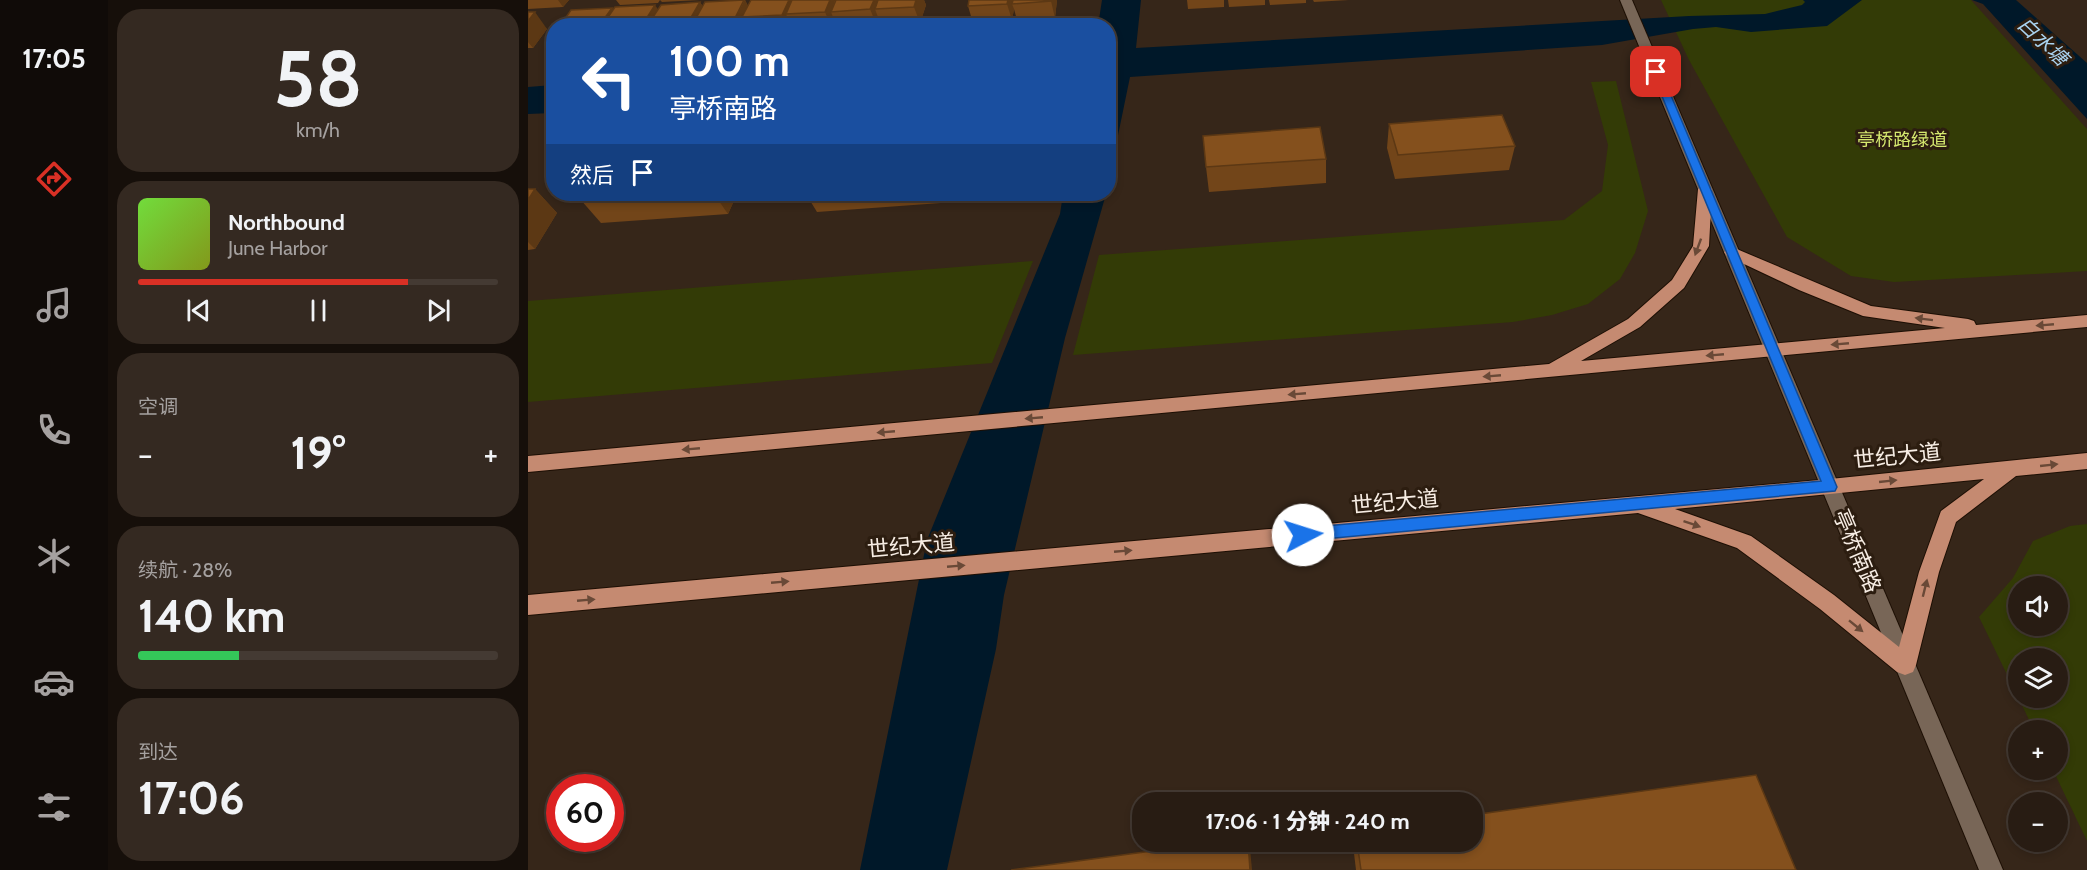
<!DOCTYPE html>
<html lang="zh">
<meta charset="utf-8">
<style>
body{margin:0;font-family:Cabin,"Noto Sans SC",sans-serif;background:#342921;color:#f1f3f6;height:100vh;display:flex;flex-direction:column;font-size:22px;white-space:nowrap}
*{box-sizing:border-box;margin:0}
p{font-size:20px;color:#a5a1a0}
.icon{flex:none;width:33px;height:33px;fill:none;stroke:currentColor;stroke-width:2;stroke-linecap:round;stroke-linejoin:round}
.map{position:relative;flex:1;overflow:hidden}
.sheet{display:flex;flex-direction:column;gap:9px;padding:9px;background:#160f0a;width:420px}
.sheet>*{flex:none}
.hud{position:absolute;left:18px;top:18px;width:570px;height:183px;border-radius:24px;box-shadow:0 3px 9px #0003,0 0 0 2px #443a33;background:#1a4fa0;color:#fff;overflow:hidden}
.fabs{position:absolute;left:1480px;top:576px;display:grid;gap:12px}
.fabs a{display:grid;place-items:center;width:60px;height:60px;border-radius:50%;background:#281c13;box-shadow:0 3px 9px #0003,0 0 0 2px #443a33;font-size:30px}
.speed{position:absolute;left:18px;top:774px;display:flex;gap:12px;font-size:30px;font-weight:700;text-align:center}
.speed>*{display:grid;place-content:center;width:78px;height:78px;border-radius:50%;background:#281c13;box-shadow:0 3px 9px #0003,0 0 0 2px #443a33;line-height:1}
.speed .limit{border:9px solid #d22;background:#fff;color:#111}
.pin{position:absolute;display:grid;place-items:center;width:51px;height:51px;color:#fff;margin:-26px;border-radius:12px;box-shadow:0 3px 9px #0006}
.me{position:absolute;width:66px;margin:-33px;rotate:85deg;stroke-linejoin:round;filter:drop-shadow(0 0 4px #0008)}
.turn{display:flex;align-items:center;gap:21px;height:126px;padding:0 24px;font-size:27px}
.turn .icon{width:78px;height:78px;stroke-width:2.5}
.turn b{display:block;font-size:42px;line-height:51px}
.then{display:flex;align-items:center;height:57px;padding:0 24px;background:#0003;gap:12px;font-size:22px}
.big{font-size:45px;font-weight:800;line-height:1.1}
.sheet .card{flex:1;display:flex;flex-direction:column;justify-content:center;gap:9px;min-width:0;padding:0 21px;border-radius:24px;background:#342921}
.sheet .dial{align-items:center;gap:0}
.dial b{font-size:78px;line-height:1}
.song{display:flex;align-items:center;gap:18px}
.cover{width:72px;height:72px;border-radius:9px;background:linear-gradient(135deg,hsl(100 70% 55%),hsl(70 70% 35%))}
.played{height:6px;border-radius:3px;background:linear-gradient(90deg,#d93025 75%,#443a33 75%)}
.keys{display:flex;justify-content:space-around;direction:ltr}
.heat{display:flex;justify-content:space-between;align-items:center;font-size:33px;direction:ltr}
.charge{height:9px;border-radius:4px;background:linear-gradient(90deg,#34c759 28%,#443a33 0)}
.trip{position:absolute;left:604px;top:792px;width:351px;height:60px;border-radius:24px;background:#281c13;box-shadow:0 3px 9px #0003,0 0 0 2px #443a33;font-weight:800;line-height:60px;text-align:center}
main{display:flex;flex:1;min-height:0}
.dock{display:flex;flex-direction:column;width:108px;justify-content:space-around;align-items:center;background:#100b08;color:#a5a1a0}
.dock .icon{width:42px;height:42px}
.dock .current{color:#d93025}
.dock b{font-size:27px;color:#f1f3f6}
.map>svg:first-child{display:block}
</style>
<main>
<nav class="dock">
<b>17:05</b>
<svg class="icon current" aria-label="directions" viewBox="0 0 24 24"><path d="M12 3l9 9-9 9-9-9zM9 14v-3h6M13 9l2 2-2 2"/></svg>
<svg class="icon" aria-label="music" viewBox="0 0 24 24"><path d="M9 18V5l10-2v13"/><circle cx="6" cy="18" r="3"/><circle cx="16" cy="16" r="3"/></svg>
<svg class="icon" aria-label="phone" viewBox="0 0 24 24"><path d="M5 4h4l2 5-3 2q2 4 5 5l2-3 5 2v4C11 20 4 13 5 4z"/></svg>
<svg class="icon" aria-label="climate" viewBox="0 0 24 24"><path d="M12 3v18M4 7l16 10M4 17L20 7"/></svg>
<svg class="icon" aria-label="car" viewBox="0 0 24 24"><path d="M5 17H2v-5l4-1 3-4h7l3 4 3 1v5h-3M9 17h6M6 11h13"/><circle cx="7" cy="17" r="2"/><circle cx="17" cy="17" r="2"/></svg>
<svg class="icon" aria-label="filters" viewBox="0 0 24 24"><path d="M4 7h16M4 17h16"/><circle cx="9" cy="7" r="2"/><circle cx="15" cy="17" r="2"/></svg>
</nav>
<section class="sheet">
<div class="card dial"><b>58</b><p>km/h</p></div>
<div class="card">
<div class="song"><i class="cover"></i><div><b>Northbound</b><p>June Harbor</p></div></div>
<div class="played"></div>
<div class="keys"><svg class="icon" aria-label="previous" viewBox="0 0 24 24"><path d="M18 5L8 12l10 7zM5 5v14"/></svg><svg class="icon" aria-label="pause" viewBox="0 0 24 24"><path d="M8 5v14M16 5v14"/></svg><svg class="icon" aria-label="next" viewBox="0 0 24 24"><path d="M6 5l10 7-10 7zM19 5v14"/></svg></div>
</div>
<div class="card"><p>空调</p>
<div class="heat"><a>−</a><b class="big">19°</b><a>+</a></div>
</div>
<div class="card"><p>续航 · 28%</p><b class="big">140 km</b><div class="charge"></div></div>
<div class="card"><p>到达</p><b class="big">17:06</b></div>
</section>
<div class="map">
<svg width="1559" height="870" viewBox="0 0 1559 870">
<rect width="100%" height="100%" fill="#362619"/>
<path fill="#333b06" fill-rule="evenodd" d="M 1133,0 L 1443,0 L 1559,129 L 1559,271 L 1366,282 L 1323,276 L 1259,237 L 1161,60 Z
M 1088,81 L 1120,211 L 1107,253 L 1092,279 L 1060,304 L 1024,315 L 985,322 L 545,355 L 571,255 L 1036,220 L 1074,191 L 1080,145 L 1063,82 Z
M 505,261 L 464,363 L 0,402 L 0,301 Z
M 1559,524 L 1559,841 L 1525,770 L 1530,770 L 1530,730 L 1506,730 L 1451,617 L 1485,578 L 1505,541 L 1542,526 ZM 1491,586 L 1530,586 L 1530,626 L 1491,626 ZM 1491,658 L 1530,658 L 1530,698 L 1491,698 Z"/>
<path fill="#001829" d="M 574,0 L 613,0 L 608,48 L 1161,16 L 1237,14 L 1274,5 L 1277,2 L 1275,0 L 1334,0 L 1299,26 L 1223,32 L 1188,27 L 1165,29 L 1074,45 L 602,77 L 581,179 L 580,26 L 570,26 Z
M 1444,0 L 1488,0 L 1559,63 L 1559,119 L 1455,4 Z
M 25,85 L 25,113 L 0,114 L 0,87 Z
M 535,194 L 578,194 L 537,338 L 476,595 L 468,649 L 419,870 L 332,870 L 399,540 L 532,214 Z"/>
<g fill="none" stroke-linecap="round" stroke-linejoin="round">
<defs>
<path id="secondary" d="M 1092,0 L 1104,0 L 1475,870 L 1451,870 Z"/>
<path id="primary" d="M 1177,184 L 1184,189 L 1181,246 L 1156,288 L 1112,327 L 1053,361 L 1417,328 L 1335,316 L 1271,290 L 1199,256 L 1196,252 L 1204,247 L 1343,306 L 1440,319 L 1446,321 L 1448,325 L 1559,315 L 1559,327 L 0,472 L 0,456 L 1021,364 L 1100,319 L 1144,280 L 1165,246 L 1170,189 Z
M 1559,453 L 1559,469 L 1488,476 L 1428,522 L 1411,572 L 1388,665 L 1385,672 L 1377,675 L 1369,672 L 1292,609 L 1209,548 L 1110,513 L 0,615 L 0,595 L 1302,479 ZM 1456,479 L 1413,511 L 1391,572 L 1371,647 L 1306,595 L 1223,536 L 1147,509 Z"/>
</defs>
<use href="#secondary" stroke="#1d0f04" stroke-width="2"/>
<use href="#primary" stroke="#1d0f04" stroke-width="2"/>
<use href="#secondary" fill="#786657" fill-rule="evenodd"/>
<use href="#primary" fill="#c58a71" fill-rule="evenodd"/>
</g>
<path fill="#724519" d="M 0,0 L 41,0 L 35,7 L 0,9 Z
M 88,0 L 132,0 L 130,3 L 92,5 Z
M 132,0 L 172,0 L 134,2 Z
M 217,0 L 220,6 L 308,0 L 396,0 L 398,5 L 392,23 L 354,26 L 351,20 L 349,26 L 309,26 L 307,22 L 306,26 L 32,26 L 84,8 L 85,10 L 130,9 L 172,2 L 175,7 Z
M 529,0 L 527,18 L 489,20 L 486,9 L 484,20 L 445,23 L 440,6 Z
M 659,0 L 696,0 L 696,7 L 660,9 Z
M 700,0 L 737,0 L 737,5 L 701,7 Z
M 741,0 L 778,0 L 778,3 L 742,5 Z
M 785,0 L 821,0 L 786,2 Z
M 0,12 L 19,29 L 5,48 L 0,48 Z
M 861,124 L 987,146 L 981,170 L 867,179 L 859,148 Z
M 798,159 L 798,183 L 681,192 L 678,167 Z
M 0,189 L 7,189 L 29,213 L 7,249 L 0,250 Z
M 56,194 L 209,194 L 200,214 L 73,223 L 52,199 Z
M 278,194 L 415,194 L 413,203 L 289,212 Z
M 825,842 L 945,842 L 1268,870 L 828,870 L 825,845 Z"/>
<path fill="#5c3814" d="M 30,0 L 41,0 L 35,7 Z
M 217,0 L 225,16 L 214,17 L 218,26 L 211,26 L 207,18 Z
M 261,0 L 264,0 L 258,14 L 263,26 L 259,26 L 254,15 Z
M 302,0 L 307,0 L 303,12 L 307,22 L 306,26 L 303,26 L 297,12 Z
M 346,0 L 352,0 L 347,9 L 351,20 L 349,26 L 342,9 Z
M 388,0 L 396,0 L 398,5 L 392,23 L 386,7 Z
M 480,0 L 486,0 L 484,4 L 486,9 L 484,20 L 479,4 Z
M 523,0 L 529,0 L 527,18 L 523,1 Z
M 172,2 L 182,19 L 167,20 L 170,26 L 164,26 L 161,21 Z
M 127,5 L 138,21 L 121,23 L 122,26 L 116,26 L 115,24 Z
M 84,8 L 95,24 L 71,26 Z
M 7,12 L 19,29 L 5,48 L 0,42 L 0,21 Z
M 7,189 L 29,213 L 7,249 L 0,242 L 0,200 Z
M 186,194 L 209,194 L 200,214 Z
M 409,194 L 415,194 L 413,203 Z
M 720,842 L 722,848 L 724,870 L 722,870 Z"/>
<path fill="#84501d" stroke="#5c3814" stroke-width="1.5" d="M 216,0 L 207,18 L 167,20 L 177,2 Z
M 223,0 L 261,0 L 254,15 L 214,17 Z
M 264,0 L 302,0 L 297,12 L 258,14 Z
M 308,0 L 346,0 L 342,9 L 303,12 Z
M 350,0 L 388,0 L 386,7 L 347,9 Z
M 441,0 L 480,0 L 479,4 L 440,6 Z
M 485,0 L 523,0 L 523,1 L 484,4 Z
M 172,2 L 161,21 L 121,23 L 133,5 Z
M 127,5 L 115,24 L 74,26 L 87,7 Z
M 84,8 L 71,26 L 32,26 L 43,10 Z
M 0,12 L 7,12 L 0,21 Z
M 974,115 L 987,146 L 870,155 L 861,124 Z
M 792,127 L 798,159 L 678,167 L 675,136 Z
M 0,189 L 7,189 L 0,200 Z
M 56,194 L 128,194 L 52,199 Z
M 1228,775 L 1268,870 L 833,870 L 829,842 L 945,842 L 945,815 Z
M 691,842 L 720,842 L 722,870 L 483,870 Z"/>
<defs><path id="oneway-solid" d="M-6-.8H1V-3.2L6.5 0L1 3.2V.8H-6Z" transform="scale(1.5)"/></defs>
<g fill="#694937">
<use href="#oneway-solid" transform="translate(1170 247) rotate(110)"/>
<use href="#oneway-solid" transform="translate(1396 319) rotate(-173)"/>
<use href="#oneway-solid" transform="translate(1517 325) rotate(175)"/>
<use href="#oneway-solid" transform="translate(1312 344) rotate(175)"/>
<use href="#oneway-solid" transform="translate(1187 355) rotate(175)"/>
<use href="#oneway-solid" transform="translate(964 376) rotate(175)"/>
<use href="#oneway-solid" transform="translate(769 394) rotate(175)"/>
<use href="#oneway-solid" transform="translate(506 418) rotate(175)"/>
<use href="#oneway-solid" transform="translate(358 432) rotate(175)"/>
<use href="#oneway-solid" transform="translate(163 449) rotate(175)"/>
<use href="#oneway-solid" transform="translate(1521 465) rotate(-6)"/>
<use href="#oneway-solid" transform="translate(1360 481) rotate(-6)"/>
<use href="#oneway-solid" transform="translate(1164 524) rotate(19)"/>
<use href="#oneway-solid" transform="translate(595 551) rotate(-5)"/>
<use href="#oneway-solid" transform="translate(428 566) rotate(-5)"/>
<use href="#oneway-solid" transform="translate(252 582) rotate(-5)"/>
<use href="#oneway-solid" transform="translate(1397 588) rotate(-76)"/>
<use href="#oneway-solid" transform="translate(58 600) rotate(-5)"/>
<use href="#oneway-solid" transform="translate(1328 626) rotate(39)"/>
</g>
<path fill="#1a73e8" stroke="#114b97" stroke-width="1.5" d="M 1125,70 L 1133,72 L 1309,487 L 1307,491 L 775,541 L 770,539 L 768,535 L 770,530 L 775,528 L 1293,481 L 1124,72 Z"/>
<g text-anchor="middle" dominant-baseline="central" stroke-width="6" stroke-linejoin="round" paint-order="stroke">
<g font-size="18" fill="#d5e96f" stroke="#2c1d10">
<text x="1374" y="140">亭桥路绿道</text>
</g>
<g font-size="20" font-style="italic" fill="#a9d3f0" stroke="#2c1d10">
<text transform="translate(1515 41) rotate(43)">白水塘</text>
</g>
<g font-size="22" fill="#f7ede4" stroke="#2c1d10">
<text transform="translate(1369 456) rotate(-6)">世纪大道</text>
<text transform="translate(867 502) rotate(-5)">世纪大道</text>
<text transform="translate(383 546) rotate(-5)">世纪大道</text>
<text transform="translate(1329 551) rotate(67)">亭桥南路</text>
</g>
</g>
</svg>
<div class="fabs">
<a><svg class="icon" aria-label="sound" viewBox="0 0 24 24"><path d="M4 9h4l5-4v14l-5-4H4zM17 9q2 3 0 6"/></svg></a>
<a><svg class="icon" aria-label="layers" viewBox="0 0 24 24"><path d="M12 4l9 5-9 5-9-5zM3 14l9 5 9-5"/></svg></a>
<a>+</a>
<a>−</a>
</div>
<div class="speed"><div class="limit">60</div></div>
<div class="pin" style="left:1128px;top:72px;background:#d93025"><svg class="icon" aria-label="arrive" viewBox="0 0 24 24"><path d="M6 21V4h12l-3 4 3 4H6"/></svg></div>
<svg class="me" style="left:775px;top:535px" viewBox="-20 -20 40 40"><circle r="19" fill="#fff"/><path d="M0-13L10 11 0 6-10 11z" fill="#1a73e8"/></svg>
<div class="trip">17:06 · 1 分钟 · 240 m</div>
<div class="hud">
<div class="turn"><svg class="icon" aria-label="left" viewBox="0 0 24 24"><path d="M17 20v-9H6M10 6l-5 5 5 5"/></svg><div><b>100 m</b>亭桥南路</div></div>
<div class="then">然后<svg class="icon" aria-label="arrive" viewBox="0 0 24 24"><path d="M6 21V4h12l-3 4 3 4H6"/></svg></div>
</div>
</div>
</main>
